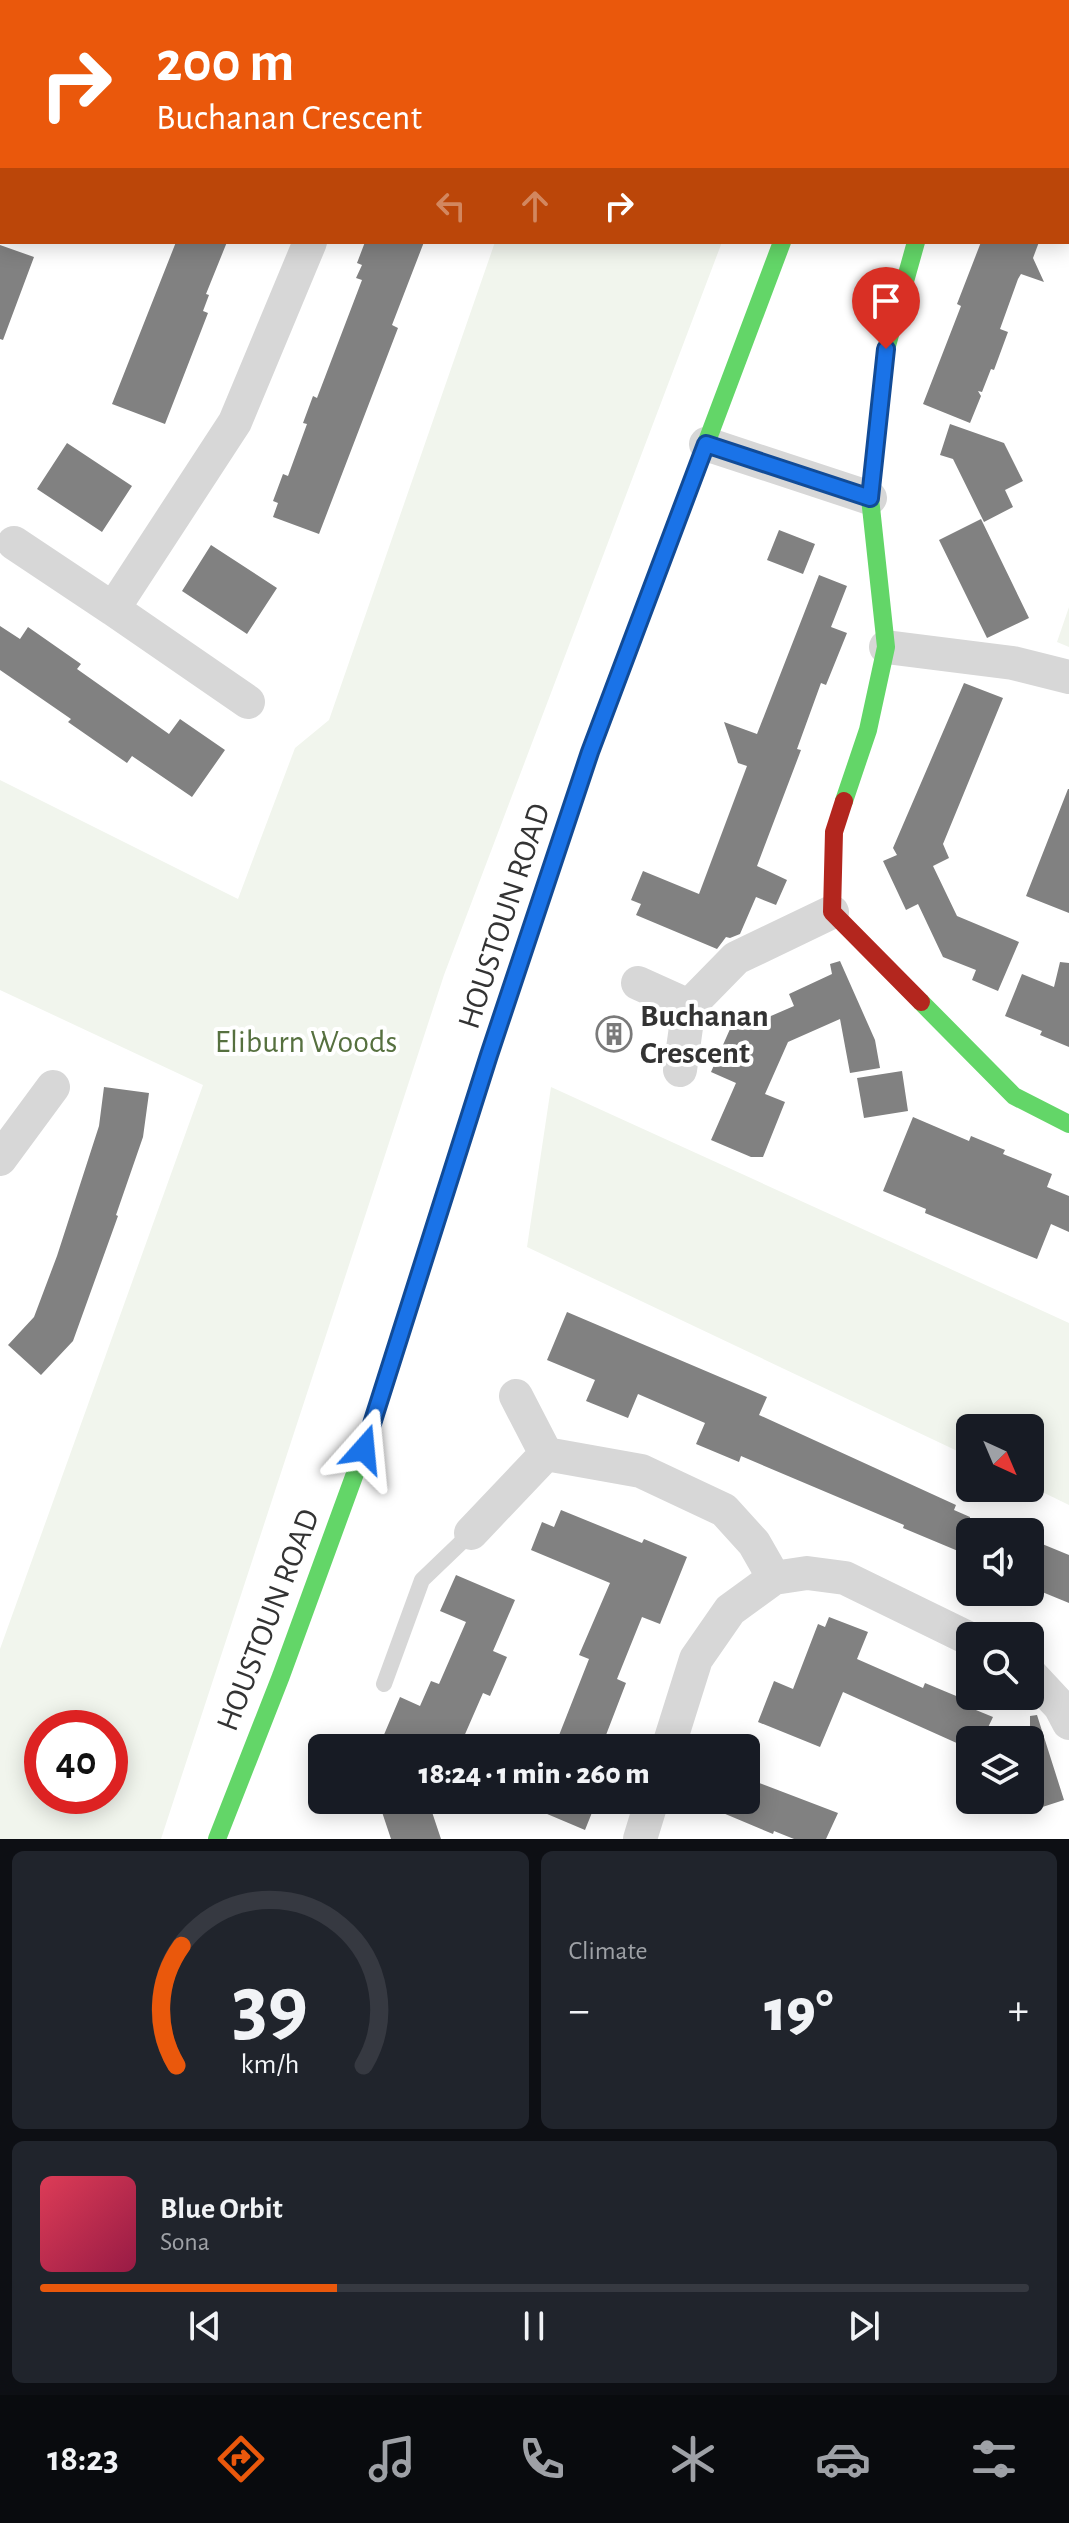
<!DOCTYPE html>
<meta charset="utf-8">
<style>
body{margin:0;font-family:"Alegreya Sans",sans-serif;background:#20242c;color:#f1f3f6;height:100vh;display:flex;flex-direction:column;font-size:30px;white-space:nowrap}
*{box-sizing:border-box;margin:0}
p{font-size:26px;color:#9ea1a6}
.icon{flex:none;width:44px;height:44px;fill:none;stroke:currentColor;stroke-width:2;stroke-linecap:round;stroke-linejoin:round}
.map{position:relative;height:1839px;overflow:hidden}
.panel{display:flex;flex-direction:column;gap:12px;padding:12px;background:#0d0f14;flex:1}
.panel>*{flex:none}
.banner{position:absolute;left:0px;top:0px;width:1070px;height:244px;box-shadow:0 4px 20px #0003;background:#ea580c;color:#fff;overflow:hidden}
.needle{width:52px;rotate:136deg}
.tools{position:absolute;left:956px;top:1414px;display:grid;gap:16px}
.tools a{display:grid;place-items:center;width:88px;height:88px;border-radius:12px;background:#171b24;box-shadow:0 4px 20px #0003;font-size:40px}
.speed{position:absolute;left:24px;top:1710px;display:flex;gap:16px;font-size:40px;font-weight:700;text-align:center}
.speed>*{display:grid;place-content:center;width:104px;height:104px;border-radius:50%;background:#171b24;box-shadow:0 4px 20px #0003;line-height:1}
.speed .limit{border:12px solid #d22;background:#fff;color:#111}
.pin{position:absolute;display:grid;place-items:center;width:68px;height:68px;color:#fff;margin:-82px -34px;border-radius:50% 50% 50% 0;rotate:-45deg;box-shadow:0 0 8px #0007}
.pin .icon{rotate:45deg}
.me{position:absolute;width:88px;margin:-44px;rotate:18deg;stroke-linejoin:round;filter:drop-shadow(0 0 6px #0008)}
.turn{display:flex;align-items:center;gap:28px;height:168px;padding:0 24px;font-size:36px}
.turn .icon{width:104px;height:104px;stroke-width:2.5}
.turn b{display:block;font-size:56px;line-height:68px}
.lanes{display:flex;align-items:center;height:76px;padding:0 24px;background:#0003;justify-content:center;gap:40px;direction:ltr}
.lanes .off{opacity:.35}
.big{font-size:60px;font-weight:800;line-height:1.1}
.panel .tile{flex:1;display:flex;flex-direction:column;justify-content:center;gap:12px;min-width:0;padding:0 28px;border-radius:12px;background:#20242c}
.panel .dial{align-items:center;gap:0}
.dial svg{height:208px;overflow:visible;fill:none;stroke:#363941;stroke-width:7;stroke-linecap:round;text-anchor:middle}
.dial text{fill:#f1f3f6;stroke:none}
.song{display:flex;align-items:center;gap:24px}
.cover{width:96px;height:96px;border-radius:12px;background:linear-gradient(135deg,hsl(350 70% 55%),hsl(340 70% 35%))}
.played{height:8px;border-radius:4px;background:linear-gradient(90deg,#ea580c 30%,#363941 30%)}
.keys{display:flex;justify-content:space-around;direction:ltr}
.heat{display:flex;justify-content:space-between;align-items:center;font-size:44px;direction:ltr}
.panel .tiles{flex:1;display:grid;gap:12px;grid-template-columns:1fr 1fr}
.tile:last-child{grid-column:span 2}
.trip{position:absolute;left:308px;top:1734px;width:452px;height:80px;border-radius:12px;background:#171b24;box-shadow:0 4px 20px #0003;font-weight:800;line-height:80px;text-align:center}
.dock{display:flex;height:128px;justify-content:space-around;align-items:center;background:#090b0e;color:#9ea1a6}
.dock .icon{width:56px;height:56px}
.dock .selected{color:#ea580c}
.dock b{font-size:36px;color:#f1f3f6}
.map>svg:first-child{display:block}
</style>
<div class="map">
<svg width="1069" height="1839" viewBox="0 0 1069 1839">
<rect width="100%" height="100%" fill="#fff"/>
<path fill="#f1f5ed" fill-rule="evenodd" d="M 579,0 L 814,0 L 578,2 Z
M 495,242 L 722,242 L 444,975 L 161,1839 L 0,1839 L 0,1649 L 203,1085 L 0,990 L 0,780 L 238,899 L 295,748 L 329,720 ZM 110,1728 L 110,1796 L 42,1796 L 42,1728 Z
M 1069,607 L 1069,647 L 1057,642 Z
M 551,1087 L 1069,1323 L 1069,1505 L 1030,1486 L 1030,1428 L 970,1428 L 970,1457 L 527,1247 Z"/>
<path fill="#818181" d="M 176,242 L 227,242 L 206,294 L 209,295 L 203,311 L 208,313 L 165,424 L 112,404 Z
M 365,242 L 424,242 L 392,325 L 398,328 L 319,534 L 273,517 L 278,503 L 273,501 L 283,474 L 288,476 L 307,424 L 303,423 L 313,396 L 317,398 L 362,280 L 356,278 L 362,265 L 357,263 Z
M 981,242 L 1039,242 L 1033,258 L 1044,282 L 1021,274 L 1018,279 L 1000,329 L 1008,332 L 994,370 L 991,369 L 982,392 L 978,391 L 981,396 L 970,423 L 923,404 L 961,306 L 957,304 Z
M 0,245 L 34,257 L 3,340 L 0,339 Z
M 950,424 L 1004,443 L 1023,481 L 1005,490 L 1013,507 L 984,522 L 953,459 L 940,455 Z
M 67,443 L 132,486 L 102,532 L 37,489 Z
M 981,519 L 1029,618 L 987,638 L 939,540 Z
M 779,530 L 815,544 L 803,574 L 767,560 Z
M 211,545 L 277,588 L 247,634 L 182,591 Z
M 819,575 L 847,586 L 831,627 L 847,633 L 826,685 L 821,683 L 797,749 L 801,750 L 757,866 L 787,880 L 776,905 L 756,897 L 740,934 L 730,938 L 726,937 L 717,949 L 636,915 L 641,904 L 631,900 L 643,871 L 699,894 L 747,766 L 738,763 L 724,722 L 757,734 Z
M 0,626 L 20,639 L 28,627 L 81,664 L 77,669 L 169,734 L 180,719 L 225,750 L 192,797 L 132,756 L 127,763 L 68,722 L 71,719 L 0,670 Z
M 964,683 L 1003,698 L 943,844 L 949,858 L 933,866 L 957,916 L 1019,942 L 998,991 L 972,980 L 976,970 L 943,957 L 918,904 L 906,910 L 883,861 L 897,855 L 893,848 Z
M 1068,789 L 1069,789 L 1069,913 L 1026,896 Z
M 840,961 L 875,1040 L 880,1068 L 850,1073 L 840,1019 L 788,1042 L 765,1094 L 785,1102 L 763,1157 L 751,1157 L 711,1140 L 736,1083 L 711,1072 L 734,1020 L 746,1026 L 749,1018 L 757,1022 L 794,1006 L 789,994 L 832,974 L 830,964 Z
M 1060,962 L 1069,963 L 1069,1047 L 1040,1035 L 1042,1031 L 1005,1016 L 1022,974 L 1054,987 Z
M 902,1071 L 908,1111 L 864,1118 L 857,1078 Z
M 104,1087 L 149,1093 L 143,1137 L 116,1215 L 118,1216 L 73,1341 L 41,1375 L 8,1345 L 34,1317 L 57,1256 L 99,1126 Z
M 913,1117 L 969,1141 L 971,1136 L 1005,1150 L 1003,1154 L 1052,1174 L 1047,1187 L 1069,1196 L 1069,1232 L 1051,1224 L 1037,1259 L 925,1213 L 926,1209 L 883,1191 Z
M 567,1312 L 767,1397 L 759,1415 L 956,1505 L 954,1510 L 970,1517 L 970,1556 L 903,1528 L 904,1525 L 741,1456 L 739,1462 L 696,1444 L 705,1423 L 638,1394 L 628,1418 L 586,1401 L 595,1380 L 547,1360 Z
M 561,1510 L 642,1543 L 644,1539 L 687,1557 L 660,1624 L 642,1617 L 617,1679 L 626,1683 L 601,1748 L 554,1748 L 589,1659 L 579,1655 L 610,1583 L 531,1550 L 542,1522 L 554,1527 Z
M 1030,1539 L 1069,1555 L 1069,1603 L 1030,1587 Z
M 456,1575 L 515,1600 L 493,1651 L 507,1657 L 490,1696 L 483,1693 L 459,1748 L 408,1748 L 383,1737 L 400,1697 L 420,1706 L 431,1681 L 439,1684 L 466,1622 L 440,1611 Z
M 829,1617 L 868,1632 L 857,1659 L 923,1688 L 925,1683 L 973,1703 L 971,1708 L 993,1717 L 982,1740 L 970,1740 L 970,1749 L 843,1692 L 820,1747 L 758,1722 L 774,1681 L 793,1689 L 818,1624 L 825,1627 Z
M 1037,1715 L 1064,1800 L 1030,1811 L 1030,1716 Z
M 746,1778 L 838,1813 L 826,1839 L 794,1839 L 774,1831 L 773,1834 L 692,1800 L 746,1800 Z
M 378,1800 L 428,1800 L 441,1839 L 391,1839 Z
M 514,1800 L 597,1800 L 585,1830 Z"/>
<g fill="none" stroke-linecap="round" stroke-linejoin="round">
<path stroke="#d7d7d7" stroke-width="16" d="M 384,1684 L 422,1580 L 471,1533"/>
<path stroke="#d7d7d7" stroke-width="34" d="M 371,2 L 372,0
M 1027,2 L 1030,0
M 706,444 L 870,498
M 14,543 L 113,609
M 886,647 L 1013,663 L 1069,677
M 248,702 L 113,609 L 235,422 L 310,242
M 638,983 L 689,1006 L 680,1070
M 689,1006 L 736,958 L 832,912
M 0,1159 L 53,1087
M 546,1454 L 641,1471 L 724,1510 L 754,1543 L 774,1578
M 471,1533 L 546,1454 L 516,1396
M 1030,1674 L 1060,1706 L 1069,1723
M 668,1748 L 696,1659 L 730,1610 L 774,1578 L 807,1573 L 845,1578 L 970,1639
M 640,1839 L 652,1800"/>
<path stroke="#63d668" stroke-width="18" d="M 869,2 L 870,0
M 844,801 L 868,730 L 886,647 L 870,498 L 886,349 L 916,242
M 554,859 L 590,752 L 782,242
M 921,1002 L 1014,1096 L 1069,1124
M 217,1839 L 281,1676 L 364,1449 L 491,1048"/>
<path stroke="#b3261e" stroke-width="18" d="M 844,801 L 834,832 L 832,912 L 921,1002
M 491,1048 L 554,859"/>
</g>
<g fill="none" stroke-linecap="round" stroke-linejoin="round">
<defs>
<path id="route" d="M 364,1449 L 489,1055 L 590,752 L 706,444 L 870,498 L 886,349"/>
</defs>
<use href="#route" stroke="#114b97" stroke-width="20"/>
<use href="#route" stroke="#1a73e8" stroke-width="14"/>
</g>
<defs>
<symbol id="building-ring" viewBox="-11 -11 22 22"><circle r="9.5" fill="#fff" stroke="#7a7a7a" stroke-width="1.5"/><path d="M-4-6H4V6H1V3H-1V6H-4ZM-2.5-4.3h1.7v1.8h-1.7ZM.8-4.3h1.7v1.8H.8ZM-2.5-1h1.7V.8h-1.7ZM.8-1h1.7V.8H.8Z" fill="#7a7a7a"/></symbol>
</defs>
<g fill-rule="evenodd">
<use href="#building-ring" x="594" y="1014" width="40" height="40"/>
</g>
<g text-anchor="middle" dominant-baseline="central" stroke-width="8" stroke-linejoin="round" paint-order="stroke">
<g font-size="32" fill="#333" stroke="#fff">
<text transform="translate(504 916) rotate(-72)">HOUSTOUN ROAD</text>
<text transform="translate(268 1620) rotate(-69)">HOUSTOUN ROAD</text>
</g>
<g font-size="32" font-weight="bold" fill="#333" stroke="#fff" text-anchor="start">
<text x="640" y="1016">Buchanan<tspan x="640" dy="37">Crescent</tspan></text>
</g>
<g font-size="32" fill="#56703f" stroke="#fff">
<text x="306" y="1042">Eliburn Woods</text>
</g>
</g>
</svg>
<div class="tools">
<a><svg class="needle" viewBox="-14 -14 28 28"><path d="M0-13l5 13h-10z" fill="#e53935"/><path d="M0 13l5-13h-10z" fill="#9ea1a6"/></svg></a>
<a><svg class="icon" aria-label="sound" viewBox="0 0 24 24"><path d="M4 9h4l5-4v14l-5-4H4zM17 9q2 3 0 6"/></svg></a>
<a><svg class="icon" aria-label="search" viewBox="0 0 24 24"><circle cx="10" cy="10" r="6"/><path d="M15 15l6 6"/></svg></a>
<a><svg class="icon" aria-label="layers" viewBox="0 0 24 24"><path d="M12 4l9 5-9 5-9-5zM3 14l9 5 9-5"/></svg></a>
</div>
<div class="speed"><div class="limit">40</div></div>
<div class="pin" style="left:886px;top:349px;background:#d93025"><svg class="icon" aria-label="arrive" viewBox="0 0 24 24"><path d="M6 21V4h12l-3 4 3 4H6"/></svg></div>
<svg class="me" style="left:364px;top:1449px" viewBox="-20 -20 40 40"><path d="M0-17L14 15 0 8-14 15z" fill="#1a73e8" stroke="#fff" stroke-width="4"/></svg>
<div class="trip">18:24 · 1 min · 260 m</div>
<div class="banner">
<div class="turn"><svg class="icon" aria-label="right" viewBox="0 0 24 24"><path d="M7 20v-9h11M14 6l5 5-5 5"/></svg><div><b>200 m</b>Buchanan Crescent</div></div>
<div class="lanes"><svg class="icon off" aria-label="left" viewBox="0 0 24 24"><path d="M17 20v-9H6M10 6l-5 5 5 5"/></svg><svg class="icon off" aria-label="ahead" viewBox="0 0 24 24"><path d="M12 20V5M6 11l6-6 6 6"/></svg><svg class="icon" aria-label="right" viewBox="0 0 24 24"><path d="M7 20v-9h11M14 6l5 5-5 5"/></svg></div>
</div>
</div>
<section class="panel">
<div class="tiles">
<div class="tile dial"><svg viewBox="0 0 100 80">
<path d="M14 69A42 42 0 1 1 86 69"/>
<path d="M14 69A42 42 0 0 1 16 23" stroke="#ea580c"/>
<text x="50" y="56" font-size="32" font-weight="700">39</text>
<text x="50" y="72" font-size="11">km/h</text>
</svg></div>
<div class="tile"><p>Climate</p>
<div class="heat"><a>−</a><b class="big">19°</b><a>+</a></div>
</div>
<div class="tile">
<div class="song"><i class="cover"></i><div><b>Blue Orbit</b><p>Sona</p></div></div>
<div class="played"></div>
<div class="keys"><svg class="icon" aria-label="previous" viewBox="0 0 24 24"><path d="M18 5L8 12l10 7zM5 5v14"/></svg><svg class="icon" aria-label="pause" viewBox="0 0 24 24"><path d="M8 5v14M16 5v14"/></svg><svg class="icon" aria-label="next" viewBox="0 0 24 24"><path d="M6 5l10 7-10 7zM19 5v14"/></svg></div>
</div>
</div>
</section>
<nav class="dock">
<b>18:23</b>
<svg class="icon selected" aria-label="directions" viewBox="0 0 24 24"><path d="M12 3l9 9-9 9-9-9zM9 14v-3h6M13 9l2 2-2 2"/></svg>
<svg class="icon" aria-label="music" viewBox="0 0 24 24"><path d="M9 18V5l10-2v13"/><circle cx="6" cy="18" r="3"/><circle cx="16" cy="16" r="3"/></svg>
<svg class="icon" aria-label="phone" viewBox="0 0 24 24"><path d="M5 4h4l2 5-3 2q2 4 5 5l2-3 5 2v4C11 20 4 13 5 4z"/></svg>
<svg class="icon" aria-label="climate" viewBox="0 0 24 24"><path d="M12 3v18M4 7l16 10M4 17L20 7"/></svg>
<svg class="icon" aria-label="car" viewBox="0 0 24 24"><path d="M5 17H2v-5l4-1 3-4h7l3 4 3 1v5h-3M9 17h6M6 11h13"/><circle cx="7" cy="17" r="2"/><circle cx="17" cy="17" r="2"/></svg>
<svg class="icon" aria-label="filters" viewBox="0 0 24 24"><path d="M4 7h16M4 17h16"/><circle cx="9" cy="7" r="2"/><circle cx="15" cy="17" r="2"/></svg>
</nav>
